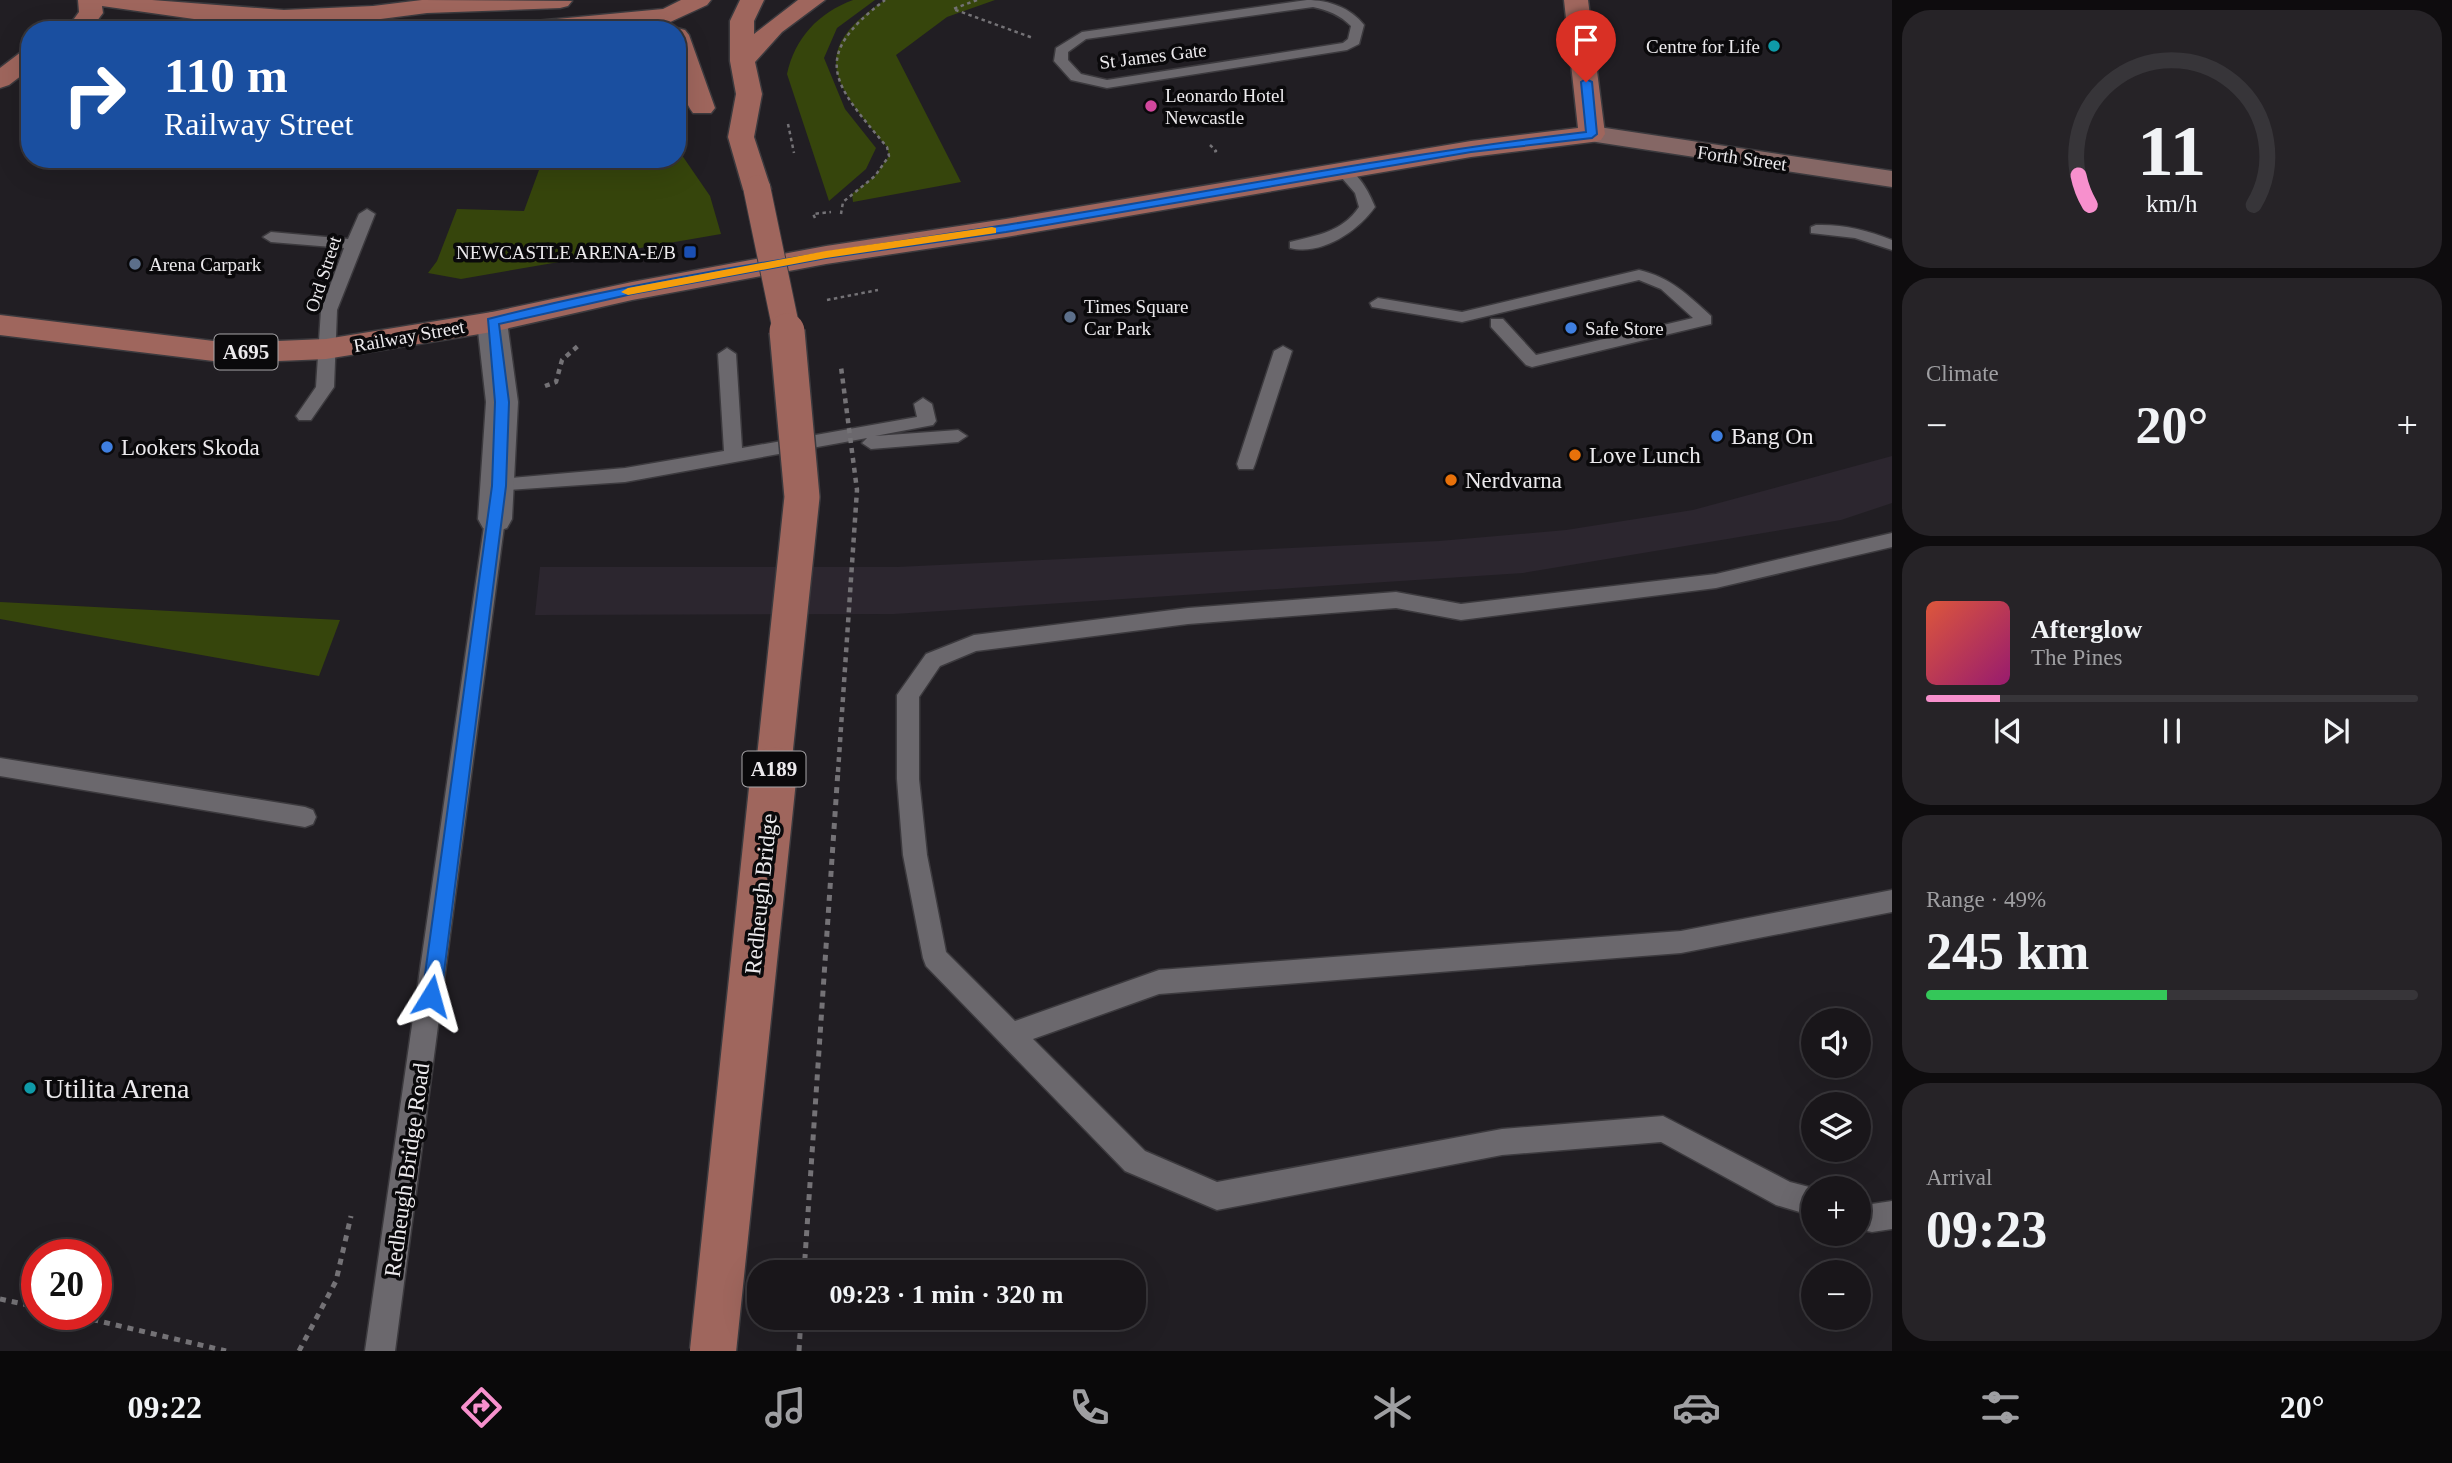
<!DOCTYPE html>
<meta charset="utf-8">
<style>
body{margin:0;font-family:Georgia,serif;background:#262327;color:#f1f3f6;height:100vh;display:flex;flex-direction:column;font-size:26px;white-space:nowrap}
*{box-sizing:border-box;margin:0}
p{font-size:23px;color:#9f9fa2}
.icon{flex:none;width:38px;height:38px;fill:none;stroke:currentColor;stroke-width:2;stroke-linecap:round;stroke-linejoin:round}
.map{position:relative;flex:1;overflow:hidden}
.side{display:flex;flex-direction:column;gap:10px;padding:10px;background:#0e0c0e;width:560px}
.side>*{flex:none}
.banner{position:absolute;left:21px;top:21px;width:665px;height:147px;border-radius:28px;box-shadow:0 7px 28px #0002,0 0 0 2px #373539;background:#1a4fa0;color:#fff;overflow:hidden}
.tools{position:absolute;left:1801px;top:1008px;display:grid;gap:14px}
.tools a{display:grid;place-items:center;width:70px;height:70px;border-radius:50%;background:#19161a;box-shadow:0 7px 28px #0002,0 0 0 2px #373539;font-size:35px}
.speed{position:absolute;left:21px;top:1239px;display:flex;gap:14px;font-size:35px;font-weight:700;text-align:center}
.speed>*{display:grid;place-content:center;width:91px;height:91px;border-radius:50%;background:#19161a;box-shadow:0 7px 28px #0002,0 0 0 2px #373539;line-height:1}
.speed .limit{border:10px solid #d22;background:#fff;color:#111}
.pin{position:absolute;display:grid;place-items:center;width:60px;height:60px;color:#fff;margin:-72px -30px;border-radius:50% 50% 50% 0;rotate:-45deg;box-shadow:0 0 7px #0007}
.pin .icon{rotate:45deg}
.me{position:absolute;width:77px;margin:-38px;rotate:8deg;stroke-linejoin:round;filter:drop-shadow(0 0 5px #0008)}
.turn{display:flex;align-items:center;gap:24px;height:147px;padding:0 28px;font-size:32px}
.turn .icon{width:91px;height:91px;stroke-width:2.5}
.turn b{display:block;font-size:49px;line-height:60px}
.big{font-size:52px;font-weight:700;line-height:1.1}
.side .card{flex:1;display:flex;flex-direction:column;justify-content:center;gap:10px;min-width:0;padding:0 24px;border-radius:28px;background:#262327}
.side .dial{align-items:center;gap:0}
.dial svg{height:182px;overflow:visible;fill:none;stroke:#373539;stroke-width:7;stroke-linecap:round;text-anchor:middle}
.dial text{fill:#f1f3f6;stroke:none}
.song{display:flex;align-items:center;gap:21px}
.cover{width:84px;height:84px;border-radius:10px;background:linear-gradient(135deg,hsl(10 70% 55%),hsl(320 70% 35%))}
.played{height:7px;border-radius:4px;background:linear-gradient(90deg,#f790cd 15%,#373539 15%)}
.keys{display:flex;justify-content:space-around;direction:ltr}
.heat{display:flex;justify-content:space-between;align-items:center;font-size:38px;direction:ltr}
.charge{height:10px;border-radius:5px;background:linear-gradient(90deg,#34c759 49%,#373539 0)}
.trip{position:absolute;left:747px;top:1260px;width:399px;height:70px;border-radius:28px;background:#19161a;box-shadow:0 7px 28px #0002,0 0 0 2px #373539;font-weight:700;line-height:70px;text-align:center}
.dock{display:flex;height:112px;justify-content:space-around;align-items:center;background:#0a090a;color:#9f9fa2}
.dock .icon{width:49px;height:49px}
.dock .active{color:#f790cd}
.dock b{font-size:32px;color:#f1f3f6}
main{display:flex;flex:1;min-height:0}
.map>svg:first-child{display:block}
</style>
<main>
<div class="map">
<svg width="1892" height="1351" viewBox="0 0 1892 1351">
<rect width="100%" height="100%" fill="#211e23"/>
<path fill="#2c262f" d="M 1892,456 L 1892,503 L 1841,520 L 1523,573 L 894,614 L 535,615 L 540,567 L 897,567 L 1439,541 L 1566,530 L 1693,510 Z"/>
<path fill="#36450c" d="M 853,0 L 875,0 L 837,28 L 824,58 L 845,109 L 876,148 L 866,169 L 829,201 L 787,74 C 795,38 818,13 853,0 Z
M 885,0 L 995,0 L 947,17 L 896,55 L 961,182 L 853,202 L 852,194 L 875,176 L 889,156 L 887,147 C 837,87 804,53 885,0 Z
M 677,148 L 710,196 L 721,234 L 461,279 L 428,273 L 437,261 L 457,209 L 524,211 L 543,159 L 677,159 Z
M 0,602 L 340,620 L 319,676 L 0,619 Z"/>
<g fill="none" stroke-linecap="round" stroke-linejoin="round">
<defs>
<path id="service" d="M 1307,0 C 1329,0 1351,8 1364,25 L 1359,44 L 1347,50 L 1107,88 L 1071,80 L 1054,61 L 1056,48 L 1082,32 ZM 1313,7 C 1328,10 1340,15 1351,26 L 1348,39 L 1343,43 L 1107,80 L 1081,74 L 1068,60 L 1068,52 L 1086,39 Z
M 1342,166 C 1358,171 1369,192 1375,207 C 1358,231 1322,256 1290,248 L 1290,242 C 1318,235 1342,232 1359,207 L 1355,193 L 1335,170 Z
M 367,209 L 375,214 L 337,310 L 334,387 L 311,420 L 299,420 L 296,416 L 316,387 L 321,310 L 344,248 L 271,242 L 263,237 L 271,232 L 348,239 L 359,214 Z
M 1816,225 C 1842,224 1867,230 1892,240 L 1892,250 L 1855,238 L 1811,233 L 1811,227 Z
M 1639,270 C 1670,277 1688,295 1711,316 L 1711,324 L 1532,367 L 1526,365 L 1491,327 L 1491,319 L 1503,319 L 1536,355 L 1693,318 L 1661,289 L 1639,280 L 1462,322 L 1372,307 L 1370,303 L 1378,298 L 1462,312 Z
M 1283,346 L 1292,351 L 1255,464 L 1253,469 L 1239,469 L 1237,464 L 1274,351 Z
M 727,348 L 736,354 L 742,448 L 917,417 L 914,404 L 923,398 L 932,404 L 936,421 L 933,425 L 875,436 L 958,430 L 967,436 L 958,442 L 871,449 L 862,443 L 867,438 L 625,482 L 492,491 L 490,486 L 492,481 L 499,479 L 625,468 L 724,451 L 718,354 Z
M 495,512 L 505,519 L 395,1351 L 365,1351 L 485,519 Z
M 1892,533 L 1892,547 L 1716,588 L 1461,620 L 1396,608 L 1188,624 L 976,651 L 940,666 L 919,697 L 919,779 L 927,855 L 946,952 L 1015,1021 L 1159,970 L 1681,931 L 1892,890 L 1892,912 L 1681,953 L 1159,994 L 1033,1039 L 1145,1151 L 1217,1182 L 1502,1129 L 1663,1116 L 1790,1182 L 1813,1188 L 1813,1216 L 1776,1205 L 1661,1142 L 1502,1155 L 1217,1210 L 1125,1171 L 926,966 L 923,958 L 903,855 L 897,779 L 897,695 L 926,654 L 974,635 L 1188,608 L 1396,592 L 1461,604 L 1716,574 Z
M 0,758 L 305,807 L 313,810 L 316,817 L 313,824 L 305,827 L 0,776 Z
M 1858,1201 L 1872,1204 L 1892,1201 L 1892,1229 L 1872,1232 L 1858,1229 Z"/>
<path id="minor" d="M 492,312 L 503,315 L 507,322 L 518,402 L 512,519 L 507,528 L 495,532 L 483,528 L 478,519 L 486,402 L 477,322 L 481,315 Z"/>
<path id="secondary" d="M 1592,126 L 1892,171 L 1892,187 L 1583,140 L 1579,134 L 1583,128 Z"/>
<path id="primary" d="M 78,0 L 152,0 L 284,10 L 373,6 L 422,0 L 572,1 L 568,6 L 560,8 L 427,13 L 373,20 L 284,24 L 194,19 L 102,6 L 103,13 L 90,30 L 66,30 L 79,12 Z
M 681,0 L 711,0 L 707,5 L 668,23 L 595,30 L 502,30 L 506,25 L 514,23 L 663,9 Z
M 740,0 L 764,0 L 754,21 L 754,34 L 798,0 L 825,0 L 782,32 L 755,62 L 762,94 L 754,137 L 771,189 L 767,195 L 747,195 L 743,189 L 728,137 L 736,94 L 730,61 L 730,21 Z
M 1564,0 L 1588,0 L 1605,134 L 1601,140 L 1592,142 L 1471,157 L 1006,237 L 826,264 L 632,300 L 492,332 L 326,359 L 230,363 L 0,335 L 0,315 L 230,343 L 326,339 L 492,312 L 632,282 L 826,246 L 1006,219 L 1471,141 L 1578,128 Z
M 677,28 L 685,30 L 689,35 L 715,108 L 711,113 L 693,113 C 676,89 677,58 677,30 L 669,30 Z
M 30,50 L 30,69 L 9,85 L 0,88 L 0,68 L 21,52 Z"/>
</defs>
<use href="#service" stroke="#3c3a3e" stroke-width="3"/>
<use href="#minor" stroke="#3c3a3e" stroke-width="3"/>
<use href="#secondary" stroke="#3c3a3e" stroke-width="3"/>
<use href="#primary" stroke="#3c3a3e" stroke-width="3"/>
<path stroke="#747276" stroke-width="2.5" stroke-dasharray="3.5 3.5" stroke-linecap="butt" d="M 977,0 L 953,9 L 1033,38
M 788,124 L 794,153
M 1210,145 L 1216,151 L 1213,152
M 841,214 L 843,202 L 875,176 L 889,156 L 887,147 C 834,84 808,58 885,0
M 815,218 L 813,214 L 831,212
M 827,300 L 878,290"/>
<path stroke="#747276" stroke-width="4.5" stroke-dasharray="5 5" stroke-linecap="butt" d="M 545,386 L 556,382 L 562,360 L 579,345"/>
<path stroke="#747276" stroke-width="5" stroke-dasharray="6 6" stroke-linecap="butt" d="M 0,1299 L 37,1307
M 69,1314 L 226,1351
M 299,1351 L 336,1281 L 351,1216
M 799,1351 L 801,1318"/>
<use href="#service" fill="#6b686d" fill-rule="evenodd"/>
<use href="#minor" fill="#6b686d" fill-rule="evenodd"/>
<use href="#secondary" fill="#856765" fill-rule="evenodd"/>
<use href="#primary" fill="#9f665d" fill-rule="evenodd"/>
<defs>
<path id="primary-bridge-far2" d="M 757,189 L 787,333"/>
<path id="primary-bridge-far1" d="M 773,772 L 802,497 L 787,331"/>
<path id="primary-bridge" d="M 713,1351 L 774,770"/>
</defs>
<use href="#primary-bridge-far2" stroke="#3c3a3e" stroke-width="29" stroke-linecap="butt"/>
<use href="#primary-bridge-far1" stroke="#3c3a3e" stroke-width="38" stroke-linecap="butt"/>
<use href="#primary-bridge" stroke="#3c3a3e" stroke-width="49" stroke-linecap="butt"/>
<path stroke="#747276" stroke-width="4.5" stroke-dasharray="5 5" stroke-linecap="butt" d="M 838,772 L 857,490 L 841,367"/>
<path stroke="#747276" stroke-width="5" stroke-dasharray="6 6" stroke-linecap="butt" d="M 804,1272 L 838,770"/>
<use href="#primary-bridge-far2" stroke="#9f665d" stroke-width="27"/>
<use href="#primary-bridge-far1" stroke="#9f665d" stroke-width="35"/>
<use href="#primary-bridge" stroke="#9f665d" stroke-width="46"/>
</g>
<path fill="#1a73e8" stroke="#114b97" stroke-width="2" d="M 1586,79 L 1592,82 L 1597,134 L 1592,138 L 1471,152 L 1006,232 L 826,258 L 632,294 L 499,324 L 509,402 L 506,486 L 441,996 L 438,1003 L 431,1005 L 425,1003 L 422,996 L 492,486 L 495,402 L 488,319 C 658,275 832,252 1006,225 C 1199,194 1391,155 1586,132 L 1581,82 Z"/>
<path fill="#f59e0b" d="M 992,227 L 996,228 L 996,233 L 826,258 L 628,295 L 621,292 L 628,288 L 826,251 Z"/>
<g fill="#0f9aa8" stroke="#0a090b" stroke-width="2.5">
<circle cx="1774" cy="46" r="7"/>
<circle cx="30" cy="1088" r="7"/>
</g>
<circle fill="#d1479c" stroke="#0a090b" stroke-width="2.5" cx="1151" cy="106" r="7"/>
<rect fill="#1a4fb4" stroke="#0a090b" stroke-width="2.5" x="683" y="245" width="14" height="14" rx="3.5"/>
<g fill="#5c6f8a" stroke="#0a090b" stroke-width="2.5">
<circle cx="135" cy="264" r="7"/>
<circle cx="1070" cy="317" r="7"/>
</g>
<g fill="#3f7fe0" stroke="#0a090b" stroke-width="2.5">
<circle cx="1571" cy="328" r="7"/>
<circle cx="1717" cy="436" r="7"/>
<circle cx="107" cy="447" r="7"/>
</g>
<g fill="#e8710a" stroke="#0a090b" stroke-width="2.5">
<circle cx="1575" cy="455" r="7"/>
<circle cx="1451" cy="480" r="7"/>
</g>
<g text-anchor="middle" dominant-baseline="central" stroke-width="7" stroke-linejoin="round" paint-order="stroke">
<g font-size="19" fill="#eceaed" stroke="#0a090b" text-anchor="start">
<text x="1760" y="46" text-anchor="end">Centre for Life</text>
<text x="1165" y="95">Leonardo Hotel<tspan x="1165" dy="22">Newcastle</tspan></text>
<text x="676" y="252" text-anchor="end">NEWCASTLE ARENA-E/B</text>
<text x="149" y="264">Arena Carpark</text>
<text x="1084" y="306">Times Square<tspan x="1084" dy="22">Car Park</tspan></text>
<text x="1585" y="328">Safe Store</text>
</g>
<g font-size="19" fill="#eceaed" stroke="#0a090b">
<text transform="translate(1153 56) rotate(-7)">St James Gate</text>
<text transform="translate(1742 158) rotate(8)">Forth Street</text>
<text transform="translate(323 274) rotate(-72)">Ord Street</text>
<text transform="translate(409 336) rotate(-10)">Railway Street</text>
</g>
<g fill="#0a090b" stroke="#a8a6a9" stroke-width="2">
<rect x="214.5" y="334.5" width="63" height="35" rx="5"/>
<rect x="742.5" y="751.5" width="63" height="35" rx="5"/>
</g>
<g font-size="21" font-weight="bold" fill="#eceaed">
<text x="246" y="352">A695</text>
<text x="774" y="769">A189</text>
</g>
<g font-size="23" fill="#eceaed" stroke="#0a090b" text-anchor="start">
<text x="1731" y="436">Bang On</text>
<text x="121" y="447">Lookers Skoda</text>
<text x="1589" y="455">Love Lunch</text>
<text x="1465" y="480">Nerdvarna</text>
</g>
<g font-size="23" fill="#eceaed" stroke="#0a090b">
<text transform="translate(761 894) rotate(-84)">Redheugh Bridge</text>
<text transform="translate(407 1170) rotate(-82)">Redheugh Bridge Road</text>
</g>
<g font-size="28" fill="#eceaed" stroke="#0a090b" text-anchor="start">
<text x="44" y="1088">Utilita Arena</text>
</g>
</g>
</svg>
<div class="tools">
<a><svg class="icon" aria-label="sound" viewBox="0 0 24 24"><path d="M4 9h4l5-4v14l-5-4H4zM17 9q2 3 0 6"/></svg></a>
<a><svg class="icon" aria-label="layers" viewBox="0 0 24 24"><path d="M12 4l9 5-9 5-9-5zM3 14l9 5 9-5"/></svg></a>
<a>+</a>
<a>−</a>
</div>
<div class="speed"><div class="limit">20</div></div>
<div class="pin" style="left:1586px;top:82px;background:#d93025"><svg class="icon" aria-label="arrive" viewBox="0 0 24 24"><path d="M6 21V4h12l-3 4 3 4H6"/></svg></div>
<svg class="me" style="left:431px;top:996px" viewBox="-20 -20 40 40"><path d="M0-17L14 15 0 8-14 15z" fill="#1a73e8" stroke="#fff" stroke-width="4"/></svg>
<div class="trip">09:23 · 1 min · 320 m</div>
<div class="banner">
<div class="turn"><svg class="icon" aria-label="right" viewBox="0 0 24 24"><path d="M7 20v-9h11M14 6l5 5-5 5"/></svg><div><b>110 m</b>Railway Street</div></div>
</div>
</div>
<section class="side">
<div class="card dial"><svg viewBox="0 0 100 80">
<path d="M14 69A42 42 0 1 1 86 69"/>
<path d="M14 69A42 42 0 0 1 9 56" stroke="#f790cd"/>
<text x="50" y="56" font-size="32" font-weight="700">11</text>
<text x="50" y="72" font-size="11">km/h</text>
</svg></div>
<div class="card"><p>Climate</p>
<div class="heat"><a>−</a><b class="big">20°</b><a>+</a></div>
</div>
<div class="card">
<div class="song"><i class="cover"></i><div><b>Afterglow</b><p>The Pines</p></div></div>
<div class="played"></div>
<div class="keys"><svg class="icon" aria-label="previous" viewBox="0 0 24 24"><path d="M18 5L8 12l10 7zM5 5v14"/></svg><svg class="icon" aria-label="pause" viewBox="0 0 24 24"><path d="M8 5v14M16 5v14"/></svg><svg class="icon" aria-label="next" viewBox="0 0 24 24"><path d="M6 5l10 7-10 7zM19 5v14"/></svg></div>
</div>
<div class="card"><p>Range · 49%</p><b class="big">245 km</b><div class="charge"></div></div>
<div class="card"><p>Arrival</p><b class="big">09:23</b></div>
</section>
</main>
<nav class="dock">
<b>09:22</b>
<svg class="icon active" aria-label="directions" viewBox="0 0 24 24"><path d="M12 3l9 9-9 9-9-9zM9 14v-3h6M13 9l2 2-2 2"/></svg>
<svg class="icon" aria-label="music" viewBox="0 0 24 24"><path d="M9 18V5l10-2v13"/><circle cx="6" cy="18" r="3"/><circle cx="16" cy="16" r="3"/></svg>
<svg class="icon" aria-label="phone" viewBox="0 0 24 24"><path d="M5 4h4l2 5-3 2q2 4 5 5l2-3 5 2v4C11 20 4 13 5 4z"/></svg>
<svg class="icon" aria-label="climate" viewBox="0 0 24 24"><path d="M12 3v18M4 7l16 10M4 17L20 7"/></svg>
<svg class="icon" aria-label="car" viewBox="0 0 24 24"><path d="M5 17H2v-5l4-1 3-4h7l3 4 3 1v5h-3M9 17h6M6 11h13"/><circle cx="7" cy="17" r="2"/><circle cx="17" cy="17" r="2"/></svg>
<svg class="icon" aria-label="filters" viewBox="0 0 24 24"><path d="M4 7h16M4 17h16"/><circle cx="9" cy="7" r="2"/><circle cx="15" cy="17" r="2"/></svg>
<b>20°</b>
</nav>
